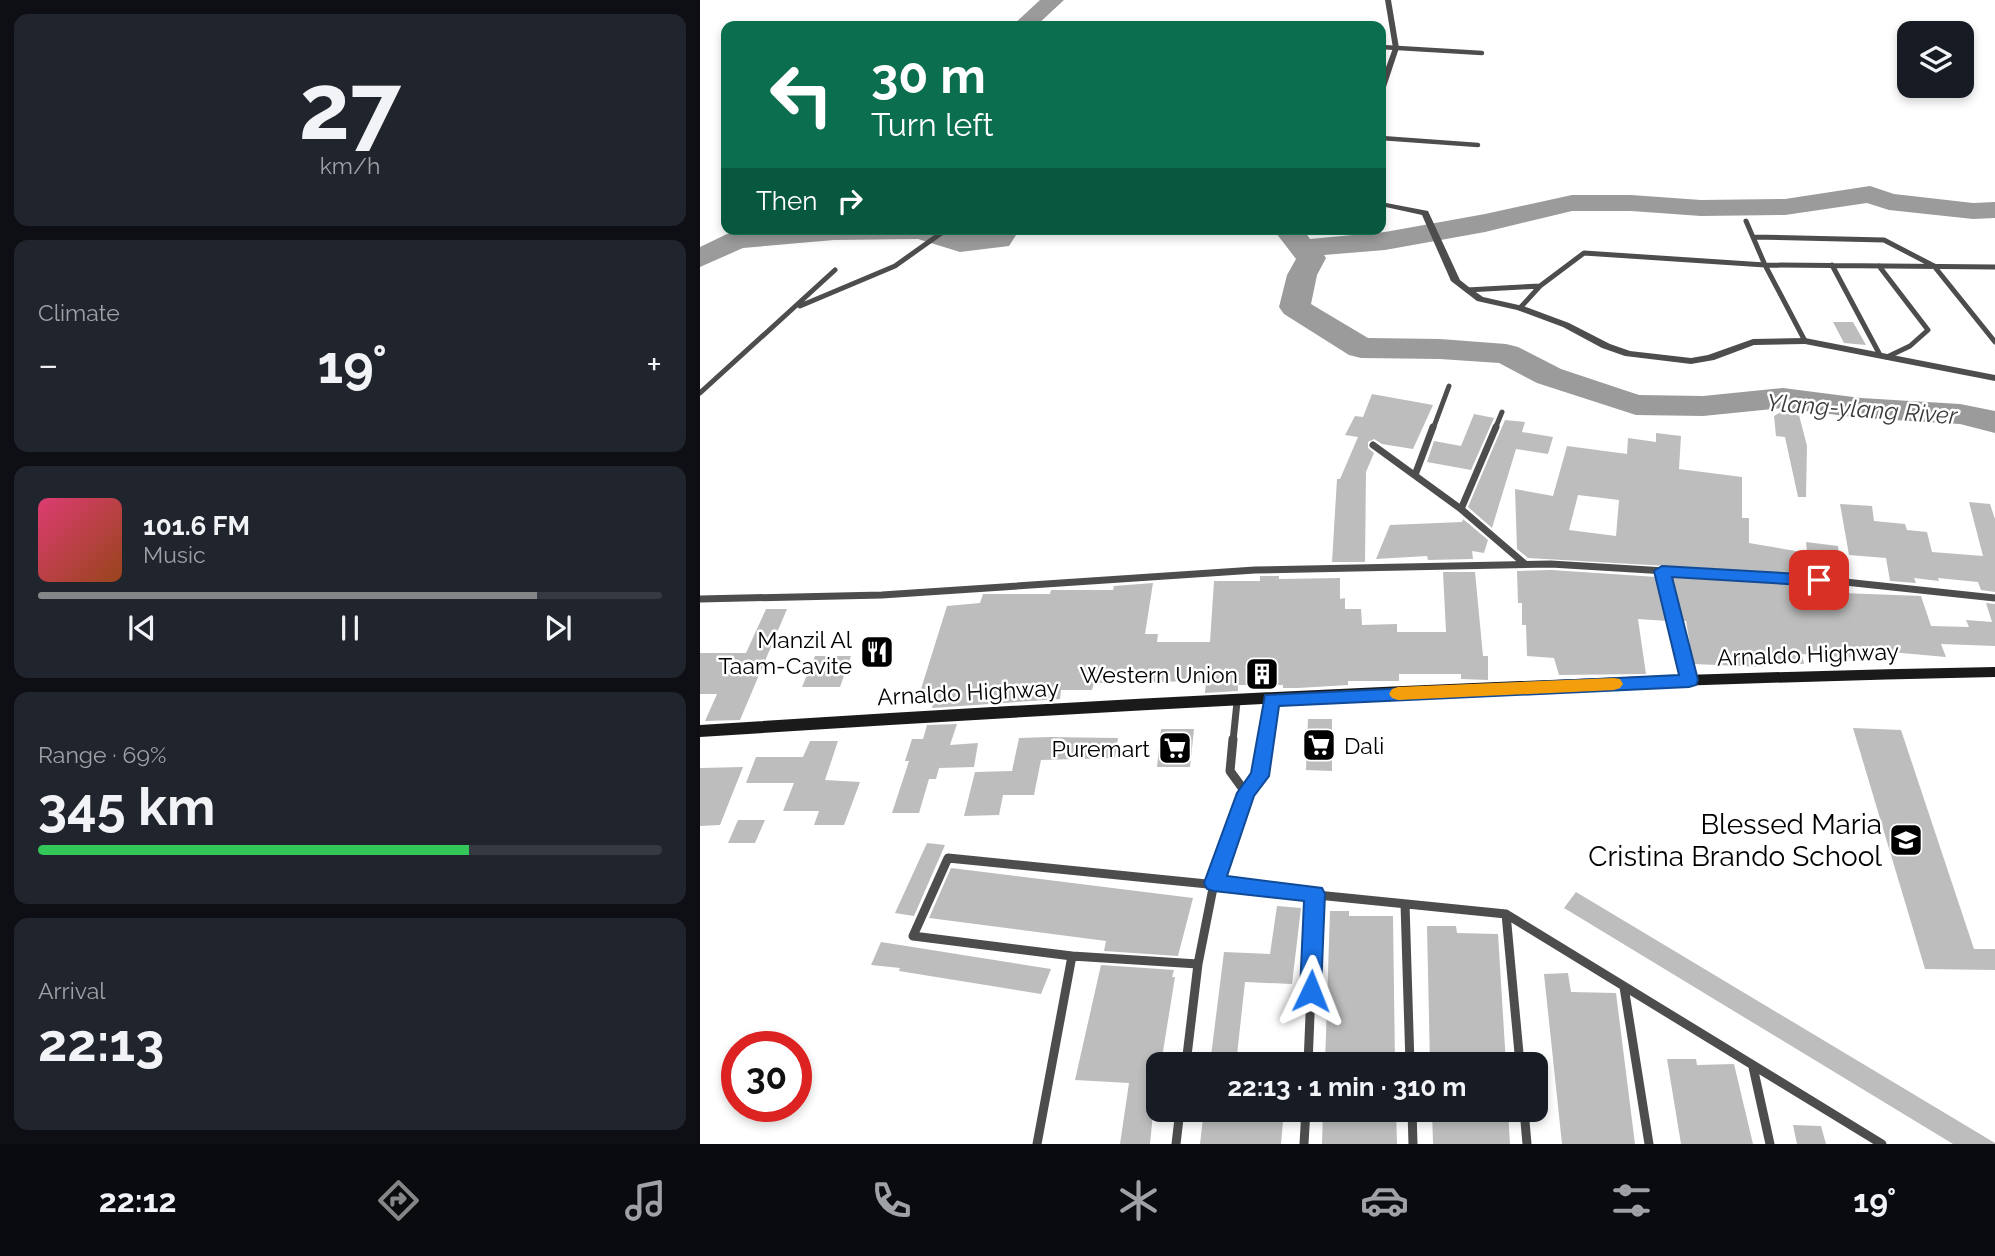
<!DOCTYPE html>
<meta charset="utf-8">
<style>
body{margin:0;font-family:Raleway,sans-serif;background:#20242c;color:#f1f3f6;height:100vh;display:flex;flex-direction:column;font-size:26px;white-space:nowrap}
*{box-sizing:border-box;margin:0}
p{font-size:23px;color:#9ea1a6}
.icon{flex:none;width:38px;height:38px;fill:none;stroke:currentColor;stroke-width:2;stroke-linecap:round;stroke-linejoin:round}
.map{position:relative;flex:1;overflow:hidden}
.panel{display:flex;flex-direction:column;gap:14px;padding:14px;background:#0d0f14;width:700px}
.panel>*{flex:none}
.top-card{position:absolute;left:21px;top:21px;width:665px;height:214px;border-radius:14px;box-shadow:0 4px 10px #0003;background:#0b6e4f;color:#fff;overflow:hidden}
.tools{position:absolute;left:1197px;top:21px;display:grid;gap:14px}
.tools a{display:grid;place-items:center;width:77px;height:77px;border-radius:14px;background:#171b24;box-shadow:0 4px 10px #0003;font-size:35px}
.speed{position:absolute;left:21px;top:1031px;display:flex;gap:14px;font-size:35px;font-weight:700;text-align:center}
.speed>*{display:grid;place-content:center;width:91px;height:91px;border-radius:50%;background:#171b24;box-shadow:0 4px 10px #0003;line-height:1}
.speed .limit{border:10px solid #d22;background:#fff;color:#111}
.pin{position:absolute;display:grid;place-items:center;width:60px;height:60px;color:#fff;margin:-30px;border-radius:14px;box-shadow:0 4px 10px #0006}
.me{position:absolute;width:77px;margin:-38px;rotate:2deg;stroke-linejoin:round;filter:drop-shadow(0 0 5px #0008)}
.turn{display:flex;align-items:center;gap:24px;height:147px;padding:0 35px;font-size:32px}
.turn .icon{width:91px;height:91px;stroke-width:2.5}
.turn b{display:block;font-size:49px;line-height:60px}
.then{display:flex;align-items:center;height:66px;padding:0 35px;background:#0003;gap:14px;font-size:26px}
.big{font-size:52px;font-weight:700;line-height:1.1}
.panel .tile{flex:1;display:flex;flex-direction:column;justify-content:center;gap:10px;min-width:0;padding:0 24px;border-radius:14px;background:#20242c}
.panel .dial{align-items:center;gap:0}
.dial b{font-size:91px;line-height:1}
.song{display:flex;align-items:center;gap:21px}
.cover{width:84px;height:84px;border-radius:10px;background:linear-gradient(135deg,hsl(340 70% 55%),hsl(20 70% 35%))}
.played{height:7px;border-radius:4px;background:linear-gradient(90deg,#858687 80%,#363941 80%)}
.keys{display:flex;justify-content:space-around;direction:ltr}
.heat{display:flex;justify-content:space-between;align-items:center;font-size:38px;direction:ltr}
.charge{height:10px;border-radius:5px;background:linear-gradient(90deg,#34c759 69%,#363941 0)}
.trip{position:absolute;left:446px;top:1052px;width:402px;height:70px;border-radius:14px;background:#171b24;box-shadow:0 4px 10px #0003;font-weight:700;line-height:70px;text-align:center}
.tabs{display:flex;height:112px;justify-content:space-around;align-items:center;background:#090b0e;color:#9ea1a6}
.tabs .icon{width:49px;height:49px}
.tabs .active{color:#858687}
.tabs b{font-size:32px;color:#f1f3f6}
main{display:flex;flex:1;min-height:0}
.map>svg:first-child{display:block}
</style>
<main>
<section class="panel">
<div class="tile dial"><b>27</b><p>km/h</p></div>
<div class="tile"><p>Climate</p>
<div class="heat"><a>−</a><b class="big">19°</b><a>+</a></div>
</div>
<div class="tile">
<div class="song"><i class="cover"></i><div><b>101.6 FM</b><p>Music</p></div></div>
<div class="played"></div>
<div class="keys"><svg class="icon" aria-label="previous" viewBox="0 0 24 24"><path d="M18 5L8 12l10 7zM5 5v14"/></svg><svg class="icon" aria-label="pause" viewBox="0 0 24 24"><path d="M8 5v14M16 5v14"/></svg><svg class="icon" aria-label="next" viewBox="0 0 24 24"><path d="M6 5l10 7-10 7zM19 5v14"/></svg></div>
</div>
<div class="tile"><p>Range · 69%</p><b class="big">345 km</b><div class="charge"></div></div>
<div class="tile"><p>Arrival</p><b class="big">22:13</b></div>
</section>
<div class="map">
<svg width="1295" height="1144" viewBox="0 0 1295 1144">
<rect width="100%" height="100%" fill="#fff"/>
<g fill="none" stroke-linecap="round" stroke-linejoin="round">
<path fill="#9b9b9b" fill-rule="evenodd" d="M 340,0 L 364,0 L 336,26 L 312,26 Z
M 1170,186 L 1194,194 L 1273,203 L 1295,202 L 1295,218 L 1273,219 L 1189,210 L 1167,203 L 1085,215 L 1001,216 L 931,211 L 872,211 L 785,232 L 685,250 L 624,255 L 626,258 L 617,275 L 611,304 L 668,338 L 740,339 L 806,344 L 818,347 L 861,369 L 939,395 L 1003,396 L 1083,388 L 1161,398 L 1260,404 L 1295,411 L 1295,433 L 1260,424 L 1161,418 L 1083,408 L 1003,416 L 936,415 L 837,383 L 799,363 L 740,359 L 661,358 L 649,355 L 584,314 L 579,307 L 587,275 L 596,259 L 573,229 L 603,229 L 610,239 L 685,232 L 785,214 L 872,195 L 931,195 L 1001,200 L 1085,199 Z
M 59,229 L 247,229 L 262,234 L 290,232 L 291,229 L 320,229 L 309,246 L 260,252 L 218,239 L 134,240 L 43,248 L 0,267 L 0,247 L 27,234 Z"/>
</g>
<path fill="#bdbdbd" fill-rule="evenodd" d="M 1133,322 L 1153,322 L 1166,345 L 1144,343 Z
M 672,394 L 733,405 L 713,449 L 682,444 L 674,439 L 668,442 L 668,448 L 674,453 L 666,472 L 665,562 L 632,562 L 637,479 L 640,479 L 658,437 L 645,435 L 655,416 L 663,417 Z
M 1088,408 L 1099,415 L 1107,446 L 1106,497 L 1098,497 L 1085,437 L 1076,436 L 1074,416 Z
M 774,414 L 794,418 L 771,470 L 727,462 L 734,441 L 761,446 Z
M 805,420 L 825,422 L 822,432 L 853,437 L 848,454 L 816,449 L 792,528 L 768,507 Z
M 956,433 L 981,436 L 979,469 L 1042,477 L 1042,518 L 1049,518 L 1049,543 L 1107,553 L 1106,542 L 1138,546 L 1141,576 L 828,558 L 817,549 L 815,489 L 853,496 L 867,446 L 927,454 L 928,438 L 956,442 ZM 878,495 L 919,500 L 916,536 L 869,530 Z
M 1269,502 L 1290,504 L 1295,519 L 1295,592 L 1281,590 L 1278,582 L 1238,578 L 1239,581 L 1214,578 L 1216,583 L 1190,581 L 1186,558 L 1149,555 L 1140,504 L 1172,506 L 1174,521 L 1205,524 L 1207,530 L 1227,532 L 1232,552 L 1283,556 Z
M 763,519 L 788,540 L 784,553 L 772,551 L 773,559 L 728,560 L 727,556 L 676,559 L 690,525 L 762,522 Z
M 851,570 L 957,577 L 968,621 L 938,619 L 946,674 L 859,675 L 854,658 L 827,656 L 826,625 L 822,625 L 822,603 L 818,603 L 817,571 Z
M 743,572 L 775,572 L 783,656 L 788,656 L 788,680 L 761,679 L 761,674 L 699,674 L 699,681 L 648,681 L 648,685 L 598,688 L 583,688 L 583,685 L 538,685 L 538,691 L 505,693 L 506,681 L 394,683 L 392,690 L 361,690 L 360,699 L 232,708 L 237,689 L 221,689 L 247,606 L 280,603 L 283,594 L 350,594 L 351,590 L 413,590 L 414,586 L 453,583 L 445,634 L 458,634 L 457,642 L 510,642 L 514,581 L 560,581 L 560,576 L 579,576 L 579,579 L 640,578 L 640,599 L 645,598 L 645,609 L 661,609 L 662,625 L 697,624 L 697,632 L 746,632 Z
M 970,577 L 1143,588 L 1143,593 L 1221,596 L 1231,626 L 1269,627 L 1266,620 L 1292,622 L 1286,603 L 1295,604 L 1295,646 L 1241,644 L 1246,657 L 1179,651 L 1182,660 L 1102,654 L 1104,664 L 1062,662 L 1063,667 L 993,664 L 986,621 L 981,621 Z
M 66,609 L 87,609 L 40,720 L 5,721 L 17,694 L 0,694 L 0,653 L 46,653 Z
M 115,656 L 151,656 L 140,687 L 102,687 Z
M 608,719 L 632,719 L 632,771 L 606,770 Z
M 257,724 L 250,745 L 278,743 L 274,767 L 239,768 L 236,779 L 229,779 L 219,813 L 192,813 L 209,761 L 205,761 L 212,739 L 223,739 L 227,725 Z
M 1153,728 L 1201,730 L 1274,949 L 1295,949 L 1295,970 L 1225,969 Z
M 461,729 L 494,729 L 490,767 L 457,767 Z
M 351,737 L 418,738 L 415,758 L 341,760 L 334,795 L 303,795 L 299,815 L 264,816 L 275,772 L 312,771 L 319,738 Z
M 110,741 L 138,741 L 125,780 L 160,782 L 144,825 L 114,825 L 119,811 L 83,811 L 94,783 L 46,783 L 56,757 L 103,757 Z
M 43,767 L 20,825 L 0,826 L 0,768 Z
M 38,820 L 65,820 L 55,843 L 28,843 Z
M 227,843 L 245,845 L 214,916 L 195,913 Z
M 251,868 L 493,898 L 478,956 L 404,951 L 406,941 L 229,918 Z
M 876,892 L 1295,1143 L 1295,1144 L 1253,1144 L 864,908 Z
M 577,906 L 601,908 L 592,984 L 545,982 L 536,1064 L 510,1064 L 524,952 L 570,954 Z
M 630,911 L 649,911 L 649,916 L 693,916 L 695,1064 L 625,1064 Z
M 727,926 L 756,926 L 757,933 L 798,934 L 806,1064 L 730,1064 Z
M 181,942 L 351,969 L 341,994 L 199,971 L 200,968 L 171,965 Z
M 401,965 L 474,970 L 472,977 L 475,977 L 461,1064 L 458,1064 L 450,1144 L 420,1144 L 429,1083 L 375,1080 Z
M 868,973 L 871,992 L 916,993 L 935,1144 L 862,1144 L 844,974 Z
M 967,1059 L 996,1059 L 997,1065 L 1034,1064 L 1053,1144 L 981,1144 Z
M 504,1110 L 584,1110 L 581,1144 L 500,1144 Z
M 623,1110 L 696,1110 L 697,1144 L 622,1144 Z
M 732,1110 L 808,1110 L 810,1144 L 733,1144 Z
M 1093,1125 L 1121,1126 L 1126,1144 L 1097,1144 Z"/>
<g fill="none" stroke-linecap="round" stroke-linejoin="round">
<path stroke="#4d4d4d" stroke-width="4.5" d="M 681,47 L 782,53
M 681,138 L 778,145"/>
<path stroke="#4d4d4d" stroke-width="5" d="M 1046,221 L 1065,265 L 1105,341
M 1053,237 L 1184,240 L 1234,266 L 1295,342
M 1132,265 L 1180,355
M 1179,266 L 1228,330 L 1210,346 L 1187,357
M 767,290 L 840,286
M 100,306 L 195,266 L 247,229
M 820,308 L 840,286 L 884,253 L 1065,265 L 1295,267
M 0,393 L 135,270
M 733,429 L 749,386
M 795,429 L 802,412"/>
<path stroke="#4d4d4d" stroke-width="7" d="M 673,445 L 761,509 L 825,564
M 715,475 L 733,427
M 761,509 L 796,427
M 962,571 L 989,680
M 0,599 L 182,595 L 555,570 L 851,564 L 1145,582 L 1295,598
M 533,741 L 537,702
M 565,741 L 571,699"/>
<path stroke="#4d4d4d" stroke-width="9" d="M 533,739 L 530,771 L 546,793
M 705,904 L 710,1064
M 806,914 L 820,1064
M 498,964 L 372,956 L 213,936 L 248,858 L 806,914 L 1182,1144
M 924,987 L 949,1144
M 486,1064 L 498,964 L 514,883 L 546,793 L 560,776 L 565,739
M 608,1064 L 615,894
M 1053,1067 L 1070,1144
M 712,1110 L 713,1144
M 824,1110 L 827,1144
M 337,1144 L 372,956
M 476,1144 L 480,1110
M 604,1144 L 606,1110"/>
<path fill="#4d4d4d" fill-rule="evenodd" d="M 685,0 L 691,0 L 699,48 L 685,90 L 681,92 L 681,81 L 693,48 Z
M 681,202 L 728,211 L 760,280 L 770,288 L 783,297 L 823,306 L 869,323 L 910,344 L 930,351 L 991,358 L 1008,355 L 1053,339 L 1105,338 L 1295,375 L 1295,381 L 1105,344 L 1054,345 L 1014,360 L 991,364 L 925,356 L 902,348 L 863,327 L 817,310 L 777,301 L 751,281 L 722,215 L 681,206 Z"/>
<path fill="#1a1a1a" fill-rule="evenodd" d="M 1295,667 L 1295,677 C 863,686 431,709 0,737 L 0,725 C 431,697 863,675 1295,667 Z"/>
</g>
<path fill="#1a73e8" stroke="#114b97" stroke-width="2" d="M 962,566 L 1119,575 L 1127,580 L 1119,586 L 972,577 L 998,680 L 996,685 L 989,687 L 579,706 L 569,776 L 554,796 L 527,876 L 622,888 L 625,894 L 621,991 L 618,998 L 611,1001 L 603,998 L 600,991 L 604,901 L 514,891 L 507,889 L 504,883 L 537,793 L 551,773 L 565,695 L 979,675 L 954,571 Z"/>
<path fill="#f59e0b" d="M 914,678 L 920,679 L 923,684 L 920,688 L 914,690 L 698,700 L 692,698 L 689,694 L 692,689 L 698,687 Z"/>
<defs>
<symbol id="restaurant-square" viewBox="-11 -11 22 22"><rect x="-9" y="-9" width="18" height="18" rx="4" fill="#000" stroke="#fff"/><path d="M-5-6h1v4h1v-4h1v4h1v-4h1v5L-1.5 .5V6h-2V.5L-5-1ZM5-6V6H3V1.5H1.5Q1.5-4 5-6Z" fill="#fff"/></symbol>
<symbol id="building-square" viewBox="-11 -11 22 22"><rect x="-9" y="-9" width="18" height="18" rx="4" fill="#000" stroke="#fff"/><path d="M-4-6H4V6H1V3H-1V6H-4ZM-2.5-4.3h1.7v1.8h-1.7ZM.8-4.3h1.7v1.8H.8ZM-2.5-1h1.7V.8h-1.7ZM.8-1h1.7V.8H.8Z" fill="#fff"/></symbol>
<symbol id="supermarket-square" viewBox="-11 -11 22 22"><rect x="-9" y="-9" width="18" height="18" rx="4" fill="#000" stroke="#fff"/><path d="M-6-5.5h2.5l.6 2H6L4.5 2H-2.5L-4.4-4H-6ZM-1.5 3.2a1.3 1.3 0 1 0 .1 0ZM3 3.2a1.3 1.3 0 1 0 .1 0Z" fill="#fff"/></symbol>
<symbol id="school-square" viewBox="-11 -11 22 22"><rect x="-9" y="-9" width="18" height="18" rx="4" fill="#000" stroke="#fff"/><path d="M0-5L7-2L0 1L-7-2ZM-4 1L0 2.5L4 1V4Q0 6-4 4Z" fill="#fff"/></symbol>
</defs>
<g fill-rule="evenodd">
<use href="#restaurant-square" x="158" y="633" width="38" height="38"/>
<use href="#building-square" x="543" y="655" width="38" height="38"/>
<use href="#supermarket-square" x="600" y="726" width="38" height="38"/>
<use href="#supermarket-square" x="456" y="729" width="38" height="38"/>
<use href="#school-square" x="1187" y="821" width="38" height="38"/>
</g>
<g text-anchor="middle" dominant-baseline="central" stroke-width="5" stroke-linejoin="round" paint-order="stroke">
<g font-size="23" fill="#000" stroke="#fff" text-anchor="end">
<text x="152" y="639">Manzil Al<tspan x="152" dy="26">Taam-Cavite</tspan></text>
<text x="538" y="674">Western Union</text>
<text x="644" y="745" text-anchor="start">Dali</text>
<text x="450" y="748">Puremart</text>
</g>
<g font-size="23" fill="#000" stroke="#fff">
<text transform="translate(1108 654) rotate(-2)">Arnaldo Highway</text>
<text transform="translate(268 692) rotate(-3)">Arnaldo Highway</text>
</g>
<g font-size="24" font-style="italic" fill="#3c3c3c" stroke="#fff">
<text transform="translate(1162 409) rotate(4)">Ylang-ylang River</text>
</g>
<g font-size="28" fill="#000" stroke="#fff" text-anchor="end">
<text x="1182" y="824">Blessed Maria<tspan x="1182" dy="32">Cristina Brando School</tspan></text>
</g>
</g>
</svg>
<div class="tools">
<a><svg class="icon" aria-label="layers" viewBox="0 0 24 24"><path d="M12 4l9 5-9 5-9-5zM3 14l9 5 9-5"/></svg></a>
</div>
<div class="speed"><div class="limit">30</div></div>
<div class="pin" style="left:1119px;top:580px;background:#d93025"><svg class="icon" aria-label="arrive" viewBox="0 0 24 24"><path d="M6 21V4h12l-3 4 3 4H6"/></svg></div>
<svg class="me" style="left:611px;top:991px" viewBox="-20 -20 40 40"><path d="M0-17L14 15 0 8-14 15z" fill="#1a73e8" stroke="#fff" stroke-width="4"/></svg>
<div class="trip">22:13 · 1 min · 310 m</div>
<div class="top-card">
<div class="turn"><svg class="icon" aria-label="left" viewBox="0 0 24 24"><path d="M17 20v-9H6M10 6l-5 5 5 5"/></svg><div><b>30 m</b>Turn left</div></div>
<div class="then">Then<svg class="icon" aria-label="right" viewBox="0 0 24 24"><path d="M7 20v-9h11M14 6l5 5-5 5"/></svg></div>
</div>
</div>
</main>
<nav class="tabs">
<b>22:12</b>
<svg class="icon active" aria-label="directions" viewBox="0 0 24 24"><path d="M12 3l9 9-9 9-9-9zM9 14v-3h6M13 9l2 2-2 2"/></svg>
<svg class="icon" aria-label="music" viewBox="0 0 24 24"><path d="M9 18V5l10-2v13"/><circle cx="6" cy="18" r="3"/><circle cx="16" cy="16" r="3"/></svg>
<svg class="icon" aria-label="phone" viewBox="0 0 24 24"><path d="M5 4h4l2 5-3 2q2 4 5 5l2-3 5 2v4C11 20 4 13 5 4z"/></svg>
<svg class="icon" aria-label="climate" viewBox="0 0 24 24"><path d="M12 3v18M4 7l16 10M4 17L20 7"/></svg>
<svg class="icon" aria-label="car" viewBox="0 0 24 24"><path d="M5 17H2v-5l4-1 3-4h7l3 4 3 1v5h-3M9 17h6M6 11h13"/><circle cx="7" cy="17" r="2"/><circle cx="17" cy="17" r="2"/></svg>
<svg class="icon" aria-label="filters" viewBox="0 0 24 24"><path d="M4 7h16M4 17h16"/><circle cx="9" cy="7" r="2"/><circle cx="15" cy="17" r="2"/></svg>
<b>19°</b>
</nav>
